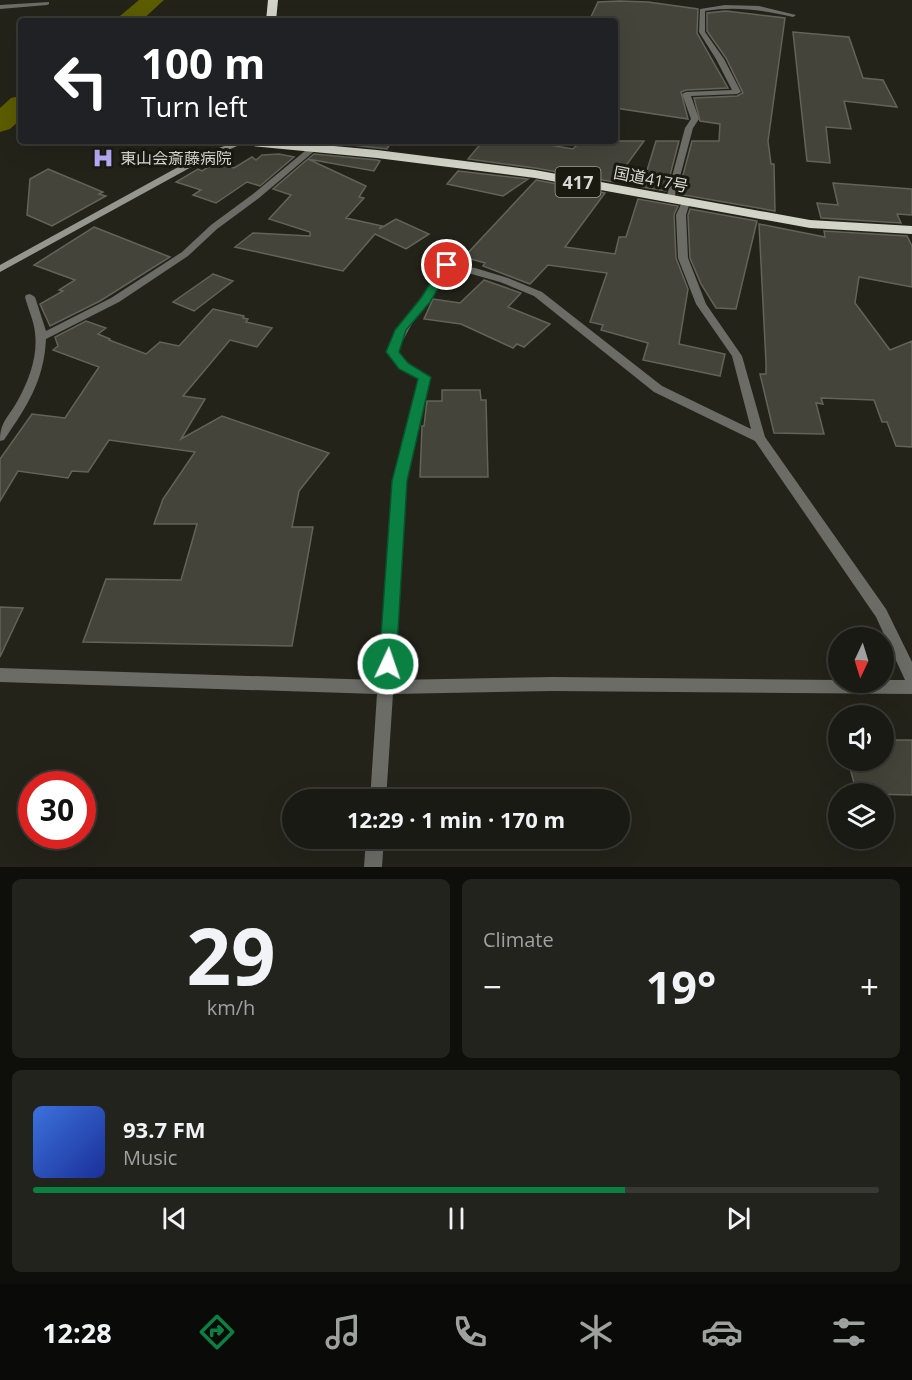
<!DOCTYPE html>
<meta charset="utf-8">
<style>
body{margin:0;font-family:"Open Sans","Noto Sans JP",sans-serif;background:#23231d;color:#f1f3f6;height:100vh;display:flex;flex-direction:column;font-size:22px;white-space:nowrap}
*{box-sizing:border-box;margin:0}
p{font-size:20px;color:#9fa1a0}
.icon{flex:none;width:33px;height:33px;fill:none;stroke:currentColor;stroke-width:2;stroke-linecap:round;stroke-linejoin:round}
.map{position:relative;height:867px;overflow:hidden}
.details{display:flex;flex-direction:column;gap:12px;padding:12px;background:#0e0e0b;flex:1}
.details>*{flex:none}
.hud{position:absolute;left:18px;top:18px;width:600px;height:126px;border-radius:6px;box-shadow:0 6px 24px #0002,0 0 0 2px #383834;background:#202124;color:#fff;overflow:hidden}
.needle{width:39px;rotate:184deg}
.tools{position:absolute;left:828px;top:627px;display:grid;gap:12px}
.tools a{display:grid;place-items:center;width:66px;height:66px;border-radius:50%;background:#1a1a14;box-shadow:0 6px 24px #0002,0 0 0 2px #383834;font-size:30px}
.speed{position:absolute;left:18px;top:771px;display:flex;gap:12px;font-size:30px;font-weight:700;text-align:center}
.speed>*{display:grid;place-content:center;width:78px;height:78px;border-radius:50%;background:#1a1a14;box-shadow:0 6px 24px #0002,0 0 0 2px #383834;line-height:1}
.speed .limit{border:9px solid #d22;background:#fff;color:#111}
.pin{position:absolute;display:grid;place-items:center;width:51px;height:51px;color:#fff;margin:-26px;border:3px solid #fff;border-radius:50%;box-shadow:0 2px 6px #0007}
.me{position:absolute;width:66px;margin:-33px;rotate:3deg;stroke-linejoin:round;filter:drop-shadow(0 0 4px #0008)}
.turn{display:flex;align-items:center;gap:21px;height:126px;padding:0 24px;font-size:27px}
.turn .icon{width:78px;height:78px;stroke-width:2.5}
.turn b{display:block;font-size:42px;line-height:51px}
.big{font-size:45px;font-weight:700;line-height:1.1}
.details .card{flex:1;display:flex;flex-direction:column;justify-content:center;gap:9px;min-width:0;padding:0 21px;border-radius:9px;background:#23231d}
.details .dial{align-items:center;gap:0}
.dial b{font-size:78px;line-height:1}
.song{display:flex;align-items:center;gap:18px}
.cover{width:72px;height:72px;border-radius:9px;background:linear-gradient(135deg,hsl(220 70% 55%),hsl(230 70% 35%))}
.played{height:6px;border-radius:3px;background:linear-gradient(90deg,#0b8043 70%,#383834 70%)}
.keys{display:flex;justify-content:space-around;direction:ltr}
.heat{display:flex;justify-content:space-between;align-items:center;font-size:33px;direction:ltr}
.details .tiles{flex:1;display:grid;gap:12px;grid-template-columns:1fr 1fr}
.card:last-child{grid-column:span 2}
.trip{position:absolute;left:282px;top:789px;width:348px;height:60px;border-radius:30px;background:#1a1a14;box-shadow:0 6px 24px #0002,0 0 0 2px #383834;font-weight:700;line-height:60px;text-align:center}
.menu{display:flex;height:96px;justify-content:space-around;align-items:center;background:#0a0a08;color:#9fa1a0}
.menu .icon{width:42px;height:42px}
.menu .selected{color:#0b8043}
.menu b{font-size:27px;color:#f1f3f6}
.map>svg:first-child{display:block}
</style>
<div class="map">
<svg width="912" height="867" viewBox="0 0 912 867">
<rect width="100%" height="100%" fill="#23231a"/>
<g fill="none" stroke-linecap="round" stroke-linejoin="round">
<path fill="#5c5c00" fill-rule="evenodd" d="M 139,0 L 164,0 L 141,21 L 114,21 Z
M 21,96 L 21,119 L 10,129 L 0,132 L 0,108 L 11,98 Z"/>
</g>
<path fill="#44443a" stroke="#626359" stroke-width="1.5" d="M 620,1 L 648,2 L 698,9 L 697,33 L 728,88 L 686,90 L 681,92 L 688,119 L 615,108 L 615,21 L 589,21 L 598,2 Z
M 726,11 L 785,18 L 768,141 L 771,164 L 774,164 L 775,211 L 678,194 L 692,141 L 719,141 L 720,124 L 700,121 L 694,98 L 737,96 L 743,93 L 726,58 L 707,31 L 707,13 Z
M 793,32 L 849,37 L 863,78 L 883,80 L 897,107 L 844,101 L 851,129 L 826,127 L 830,163 L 807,161 Z
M 315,141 L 392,141 L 387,149 Z
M 483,141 L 526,141 L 573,149 L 581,141 L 644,141 L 614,182 L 535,168 L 468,159 Z
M 656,141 L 679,141 L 666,191 L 642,187 Z
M 279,154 L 294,157 L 260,186 L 247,182 L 216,203 L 193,195 L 201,190 L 176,182 L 198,169 L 202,171 L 215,163 L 234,168 L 252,157 L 256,160 L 262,155 Z
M 314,154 L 377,160 L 380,161 L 374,171 L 308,159 Z
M 308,159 L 366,186 L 359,197 L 364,198 L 346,218 L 382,226 L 379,229 L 396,219 L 429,234 L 406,249 L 375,234 L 343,271 L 235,247 L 253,233 L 310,236 L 310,232 L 269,219 L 291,195 L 273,189 Z
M 48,169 L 103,192 L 99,194 L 106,196 L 52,226 L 27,215 L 30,179 Z
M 458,171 L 528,179 L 503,196 L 447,184 Z
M 536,180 L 605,193 L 565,247 L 615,254 L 619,237 L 626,237 L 638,199 L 678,206 L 674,215 L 676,258 L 688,289 L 679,344 L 725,354 L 720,376 L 643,360 L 648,343 L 601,330 L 603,325 L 590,322 L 607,273 L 548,265 L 530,284 L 483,266 L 485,263 L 464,257 Z
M 833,183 L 912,189 L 912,215 L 897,214 L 901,223 L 821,218 L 817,203 L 838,205 Z
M 690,209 L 757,221 L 736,309 L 716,308 L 701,284 L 690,258 L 688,215 Z
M 759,224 L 825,237 L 824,231 L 907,236 L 912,246 L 912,287 L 859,277 L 855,303 L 890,350 L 912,341 L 912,447 L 896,446 L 887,422 L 882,422 L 874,400 L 821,398 L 823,404 L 816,403 L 824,434 L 774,433 L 760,374 L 766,374 L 766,363 Z
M 94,227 L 170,257 L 100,301 L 50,326 L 40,304 L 63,291 L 59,290 L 75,280 L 34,265 Z
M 213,274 L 233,281 L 194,311 L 173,302 Z
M 484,280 L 521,293 L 508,307 L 550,324 L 524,347 L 517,344 L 513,348 L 461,324 L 424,319 L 433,299 L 460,303 Z
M 213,309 L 244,316 L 243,318 L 248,319 L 246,322 L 272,328 L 257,347 L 230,340 L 183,396 L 205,399 L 181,439 L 222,416 L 329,453 L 299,491 L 292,527 L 313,527 L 292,646 L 83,642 L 106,579 L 181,580 L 197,524 L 154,524 L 163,499 L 195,452 L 109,440 L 88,472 L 72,471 L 68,478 L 18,471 L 0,501 L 0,459 L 32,414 L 65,418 L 99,367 L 53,350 L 58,346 L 55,337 L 86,321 L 106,328 L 98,334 L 110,339 L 109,340 L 146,354 L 160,342 L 179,346 Z
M 442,390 L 480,390 L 481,400 L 486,400 L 488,477 L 420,477 L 422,426 L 424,426 L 427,401 L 442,401 Z
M 0,607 L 23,608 L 0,657 Z
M 884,740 L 912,740 L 912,795 L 869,794 L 867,787 L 855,787 L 848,760 L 884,760 Z"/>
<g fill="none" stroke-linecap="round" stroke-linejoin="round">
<path fill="#6c6c67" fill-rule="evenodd" d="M 49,2 L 49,4 L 47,5 L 0,9 L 0,5 Z
M 725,5 L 759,6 L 796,15 L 793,17 C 764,10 735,6 705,11 L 705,32 L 724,59 L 741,92 L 737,94 L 691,96 L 699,119 L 693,128 L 674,199 L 670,202 L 667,201 L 666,199 L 685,128 L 691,119 L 682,94 L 686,92 L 732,90 L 716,59 L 699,32 L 700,9 Z
M 311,146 L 318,148 L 259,198 L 217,229 L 188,256 L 119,302 L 46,339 C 44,381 27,406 4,440 L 0,441 C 0,421 9,417 18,400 C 29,380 38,356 35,333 C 34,321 28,309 25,297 L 26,295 L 30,294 L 35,297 L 46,331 L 111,298 L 182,252 L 211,225 L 253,194 Z
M 686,199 L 690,202 L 686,215 L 688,258 L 706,304 L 742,356 L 765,437 L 886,609 L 912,662 L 912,694 L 553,691 L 393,694 L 386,800 L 370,800 L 377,694 L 0,682 L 0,668 L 378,680 L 393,481 L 419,379 L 399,369 L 387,352 L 396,330 L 421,297 L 444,263 L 475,268 L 508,278 L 542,292 L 662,386 L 751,429 L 732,356 L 696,304 L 678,258 L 676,215 L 682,202 ZM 450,268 L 500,282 L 534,296 L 654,392 L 755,441 L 876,617 L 905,680 L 884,680 L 884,682 L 838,682 L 838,680 L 553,677 L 394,680 L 405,481 L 431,377 L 407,363 L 398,352 C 410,321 432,296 450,268 Z
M 366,838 L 384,838 L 382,867 L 364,867 Z"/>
<path fill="#95968e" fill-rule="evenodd" d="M 238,141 L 247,142 L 206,159 L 0,272 L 0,265 L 200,155 Z"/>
<path fill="#d3d4c8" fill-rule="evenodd" d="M 268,0 L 278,0 L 276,21 L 266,21 Z
M 236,141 L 280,141 L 377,150 L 535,170 L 810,220 L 912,226 L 912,234 L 810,228 L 535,178 L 377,158 L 242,145 Z"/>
</g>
<path fill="#0b8043" stroke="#07532c" stroke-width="1.5" d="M 447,262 L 452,265 L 430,302 L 406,330 L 399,352 L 408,363 L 431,377 L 407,481 L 396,664 L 394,669 L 388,671 L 382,669 L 379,664 L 392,481 L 418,379 L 399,369 L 386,352 L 395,330 L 421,298 L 443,263 Z"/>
<defs>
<symbol id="hospital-bare" viewBox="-9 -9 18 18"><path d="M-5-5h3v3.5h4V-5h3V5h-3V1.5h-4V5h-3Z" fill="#b6acf8" stroke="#1a1a11" stroke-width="2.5" paint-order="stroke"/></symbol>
</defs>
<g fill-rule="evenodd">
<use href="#hospital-bare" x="88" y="143" width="30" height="30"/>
</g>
<g text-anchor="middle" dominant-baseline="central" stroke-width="6" stroke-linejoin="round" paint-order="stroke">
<g font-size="16" fill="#dadad4" stroke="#1a1a11" text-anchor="start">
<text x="120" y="158">東山会斎藤病院</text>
</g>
<g font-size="16" fill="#dadad4" stroke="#1a1a11">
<text transform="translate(651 179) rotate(11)">国道417号</text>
</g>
<rect fill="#1a1a11" stroke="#a0a09a" stroke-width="1.5" x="555.5" y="167" width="45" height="30" rx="4.5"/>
<g font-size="18" font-weight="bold" fill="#dadad4">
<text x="578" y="182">417</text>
</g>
</g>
</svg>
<div class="tools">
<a><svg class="needle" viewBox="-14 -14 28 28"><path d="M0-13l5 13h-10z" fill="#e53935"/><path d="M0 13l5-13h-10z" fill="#9fa1a0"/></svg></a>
<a><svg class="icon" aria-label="sound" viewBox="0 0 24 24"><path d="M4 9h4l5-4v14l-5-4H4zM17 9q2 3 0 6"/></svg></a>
<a><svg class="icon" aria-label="layers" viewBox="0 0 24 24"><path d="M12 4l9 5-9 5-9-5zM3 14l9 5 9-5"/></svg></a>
</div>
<div class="speed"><div class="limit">30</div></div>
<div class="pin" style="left:447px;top:265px;background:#d93025"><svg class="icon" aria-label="arrive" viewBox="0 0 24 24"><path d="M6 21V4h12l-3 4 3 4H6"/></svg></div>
<svg class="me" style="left:388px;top:664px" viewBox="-20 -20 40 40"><circle r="17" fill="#0b8043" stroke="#fff" stroke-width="3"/><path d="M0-11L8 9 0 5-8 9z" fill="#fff"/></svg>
<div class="trip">12:29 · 1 min · 170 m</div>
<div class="hud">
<div class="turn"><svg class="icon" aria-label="left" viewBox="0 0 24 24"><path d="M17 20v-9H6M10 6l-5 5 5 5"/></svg><div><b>100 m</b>Turn left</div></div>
</div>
</div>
<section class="details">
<div class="tiles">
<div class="card dial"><b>29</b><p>km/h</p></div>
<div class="card"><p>Climate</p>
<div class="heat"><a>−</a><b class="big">19°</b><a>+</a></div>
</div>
<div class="card">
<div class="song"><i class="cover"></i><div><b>93.7 FM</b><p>Music</p></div></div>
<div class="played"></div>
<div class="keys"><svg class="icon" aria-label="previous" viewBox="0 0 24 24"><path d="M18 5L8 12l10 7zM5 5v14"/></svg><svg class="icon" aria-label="pause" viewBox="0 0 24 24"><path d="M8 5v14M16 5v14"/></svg><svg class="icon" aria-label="next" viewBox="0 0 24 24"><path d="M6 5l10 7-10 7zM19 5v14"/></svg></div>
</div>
</div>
</section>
<nav class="menu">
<b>12:28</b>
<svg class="icon selected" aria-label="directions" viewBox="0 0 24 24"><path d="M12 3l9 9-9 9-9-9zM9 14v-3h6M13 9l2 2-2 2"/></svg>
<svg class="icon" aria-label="music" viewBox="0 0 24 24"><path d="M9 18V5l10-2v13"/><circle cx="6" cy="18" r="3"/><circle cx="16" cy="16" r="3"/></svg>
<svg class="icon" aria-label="phone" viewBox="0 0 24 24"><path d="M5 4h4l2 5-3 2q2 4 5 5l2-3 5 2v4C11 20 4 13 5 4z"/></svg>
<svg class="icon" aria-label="climate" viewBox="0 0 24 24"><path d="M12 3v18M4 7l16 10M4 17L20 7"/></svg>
<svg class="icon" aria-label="car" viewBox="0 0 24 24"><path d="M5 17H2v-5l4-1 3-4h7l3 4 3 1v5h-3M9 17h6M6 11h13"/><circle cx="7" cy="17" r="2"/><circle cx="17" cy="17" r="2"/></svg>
<svg class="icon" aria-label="filters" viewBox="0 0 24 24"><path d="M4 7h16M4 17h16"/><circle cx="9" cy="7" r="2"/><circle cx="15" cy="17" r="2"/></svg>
</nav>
